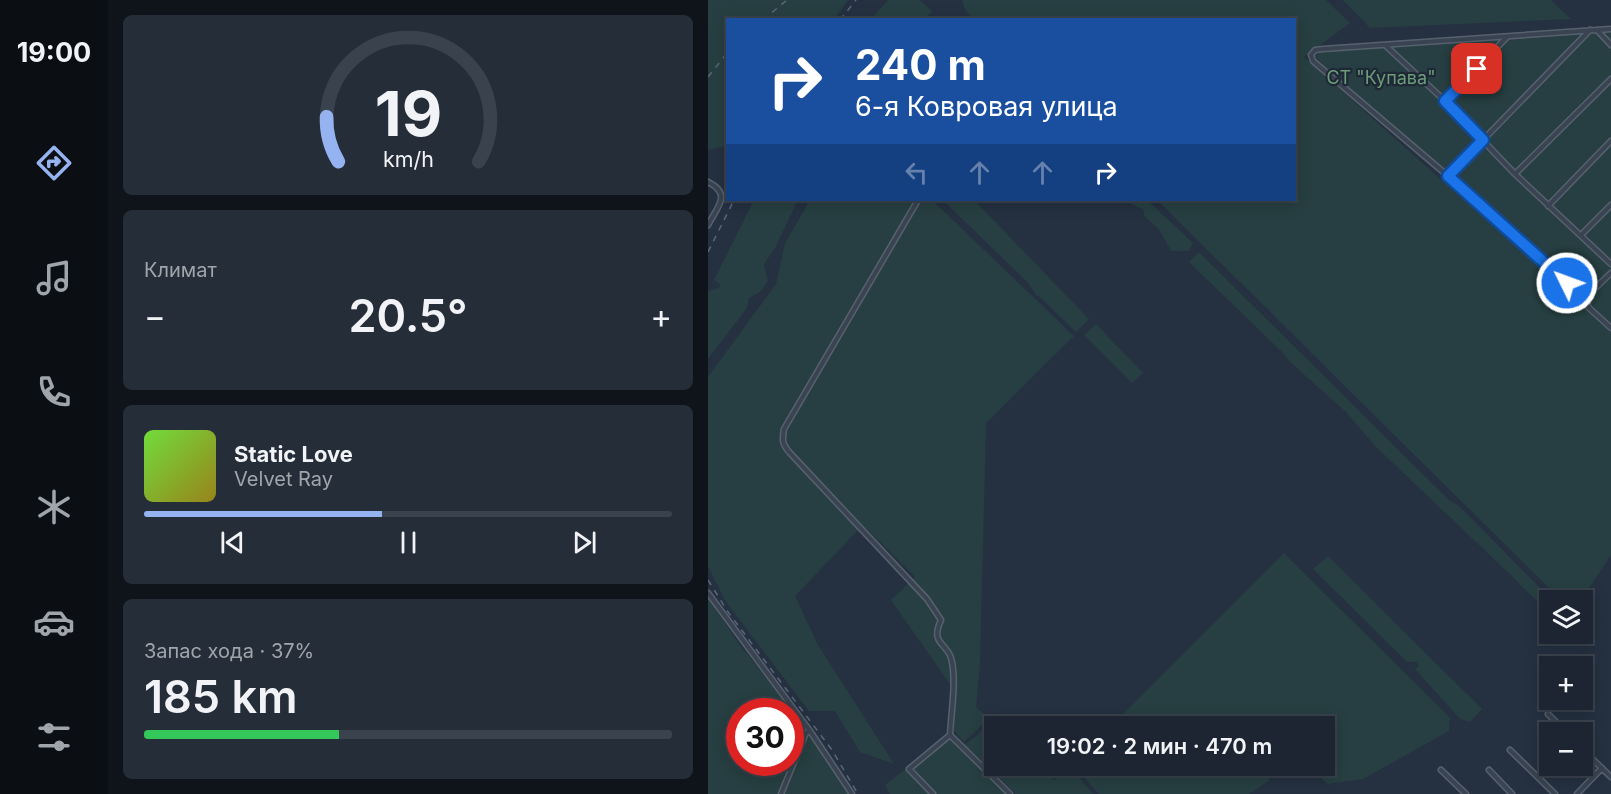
<!DOCTYPE html>
<html lang="ru">
<meta charset="utf-8">
<style>
body{margin:0;font-family:Inter,sans-serif;background:#252d39;color:#f1f3f6;height:100vh;display:flex;flex-direction:column;font-size:22px;white-space:nowrap}
*{box-sizing:border-box;margin:0}
p{font-size:20px;color:#a0a5ab}
.icon{flex:none;width:33px;height:33px;fill:none;stroke:currentColor;stroke-width:2;stroke-linecap:round;stroke-linejoin:round}
.map{position:relative;flex:1;overflow:hidden}
.drawer{display:flex;flex-direction:column;gap:15px;padding:15px;background:#0f141b;width:600px}
.drawer>*{flex:none}
.banner{position:absolute;left:18px;top:18px;width:570px;height:183px;border-radius:0px;box-shadow:0 3px 15px #0003,0 0 0 2px #3a424d;background:#1a4fa0;color:#fff;overflow:hidden}
.fabs{position:absolute;left:831px;top:590px;display:grid;gap:12px}
.fabs a{display:grid;place-items:center;width:54px;height:54px;border-radius:0px;background:#1c2531;box-shadow:0 3px 15px #0003,0 0 0 2px #3a424d;font-size:30px}
.speed{position:absolute;left:18px;top:698px;display:flex;gap:12px;font-size:30px;font-weight:700;text-align:center}
.speed>*{display:grid;place-content:center;width:78px;height:78px;border-radius:50%;background:#1c2531;box-shadow:0 3px 15px #0003,0 0 0 2px #3a424d;line-height:1}
.speed .limit{border:9px solid #d22;background:#fff;color:#111}
.pin{position:absolute;display:grid;place-items:center;width:51px;height:51px;color:#fff;margin:-26px;border-radius:12px;box-shadow:0 3px 9px #0006}
.me{position:absolute;width:66px;margin:-33px;rotate:312deg;stroke-linejoin:round;filter:drop-shadow(0 0 4px #0008)}
.turn{display:flex;align-items:center;gap:21px;height:126px;padding:0 30px;font-size:27px}
.turn .icon{width:78px;height:78px;stroke-width:2.5}
.turn b{display:block;font-size:42px;line-height:51px}
.lanes{display:flex;align-items:center;height:57px;padding:0 30px;background:#0003;justify-content:center;gap:30px;direction:ltr}
.lanes .off{opacity:.35}
.big{font-size:45px;font-weight:600;line-height:1.1}
.drawer .tile{flex:1;display:flex;flex-direction:column;justify-content:center;gap:9px;min-width:0;padding:0 21px;border-radius:9px;background:#252d39}
.drawer .dial{align-items:center;gap:0}
.dial svg{height:156px;overflow:visible;fill:none;stroke:#3a424d;stroke-width:7;stroke-linecap:round;text-anchor:middle}
.dial text{fill:#f1f3f6;stroke:none}
.song{display:flex;align-items:center;gap:18px}
.cover{width:72px;height:72px;border-radius:9px;background:linear-gradient(135deg,hsl(100 70% 55%),hsl(50 70% 35%))}
.played{height:6px;border-radius:3px;background:linear-gradient(90deg,#95b2f1 45%,#3a424d 45%)}
.keys{display:flex;justify-content:space-around;direction:ltr}
.heat{display:flex;justify-content:space-between;align-items:center;font-size:33px;direction:ltr}
.charge{height:9px;border-radius:4px;background:linear-gradient(90deg,#34c759 37%,#3a424d 0)}
.trip{position:absolute;left:276px;top:716px;width:351px;height:60px;border-radius:0px;background:#1c2531;box-shadow:0 3px 15px #0003,0 0 0 2px #3a424d;font-weight:600;line-height:60px;text-align:center}
main{display:flex;flex:1;min-height:0}
.tab-bar{display:flex;flex-direction:column;width:108px;justify-content:space-around;align-items:center;background:#0b0f14;color:#a0a5ab}
.tab-bar .icon{width:42px;height:42px}
.tab-bar .selected{color:#95b2f1}
.tab-bar b{font-size:27px;color:#f1f3f6}
.map>svg:first-child{display:block}
</style>
<main>
<nav class="tab-bar">
<b>19:00</b>
<svg class="icon selected" aria-label="directions" viewBox="0 0 24 24"><path d="M12 3l9 9-9 9-9-9zM9 14v-3h6M13 9l2 2-2 2"/></svg>
<svg class="icon" aria-label="music" viewBox="0 0 24 24"><path d="M9 18V5l10-2v13"/><circle cx="6" cy="18" r="3"/><circle cx="16" cy="16" r="3"/></svg>
<svg class="icon" aria-label="phone" viewBox="0 0 24 24"><path d="M5 4h4l2 5-3 2q2 4 5 5l2-3 5 2v4C11 20 4 13 5 4z"/></svg>
<svg class="icon" aria-label="climate" viewBox="0 0 24 24"><path d="M12 3v18M4 7l16 10M4 17L20 7"/></svg>
<svg class="icon" aria-label="car" viewBox="0 0 24 24"><path d="M5 17H2v-5l4-1 3-4h7l3 4 3 1v5h-3M9 17h6M6 11h13"/><circle cx="7" cy="17" r="2"/><circle cx="17" cy="17" r="2"/></svg>
<svg class="icon" aria-label="filters" viewBox="0 0 24 24"><path d="M4 7h16M4 17h16"/><circle cx="9" cy="7" r="2"/><circle cx="15" cy="17" r="2"/></svg>
</nav>
<section class="drawer">
<div class="tile dial"><svg viewBox="0 0 100 80">
<path d="M14 69A42 42 0 1 1 86 69"/>
<path d="M14 69A42 42 0 0 1 8 46" stroke="#95b2f1"/>
<text x="50" y="56" font-size="32" font-weight="700">19</text>
<text x="50" y="72" font-size="11">km/h</text>
</svg></div>
<div class="tile"><p>Климат</p>
<div class="heat"><a>−</a><b class="big">20.5°</b><a>+</a></div>
</div>
<div class="tile">
<div class="song"><i class="cover"></i><div><b>Static Love</b><p>Velvet Ray</p></div></div>
<div class="played"></div>
<div class="keys"><svg class="icon" aria-label="previous" viewBox="0 0 24 24"><path d="M18 5L8 12l10 7zM5 5v14"/></svg><svg class="icon" aria-label="pause" viewBox="0 0 24 24"><path d="M8 5v14M16 5v14"/></svg><svg class="icon" aria-label="next" viewBox="0 0 24 24"><path d="M6 5l10 7-10 7zM19 5v14"/></svg></div>
</div>
<div class="tile"><p>Запас хода · 37%</p><b class="big">185 km</b><div class="charge"></div></div>
</section>
<div class="map">
<svg width="903" height="794" viewBox="0 0 903 794">
<rect width="100%" height="100%" fill="#253141"/>
<path fill="#273f42" fill-rule="evenodd" d="M 0,0 L 140,0 L 126,19 L 20,20 L 19,143 L 14,147 L 0,150 Z
M 180,0 L 212,0 L 224,11 L 217,19 L 163,19 Z
M 254,0 L 618,0 L 642,23 L 596,57 L 903,332 L 903,555 L 873,600 L 853,600 L 449,200 L 586,200 L 586,20 L 266,19 L 258,12 Z
M 635,0 L 843,0 L 863,19 L 662,28 Z
M 903,27 L 903,326 L 607,57 L 614,50 Z
M 46,200 L 90,200 L 67,248 L 56,264 L 60,281 L 52,292 L 41,298 L 39,308 L 0,359 L 0,291 L 11,288 L 12,284 L 6,280 Z
M 102,200 L 224,200 L 366,336 L 278,423 L 272,664 L 268,707 L 281,719 L 256,742 L 246,731 L 246,690 L 183,600 L 207,577 L 155,525 L 87,596 L 110,645 L 186,764 L 152,752 L 127,711 L 101,711 L 18,602 L 0,567 L 0,377 L 68,284 L 77,243 Z
M 235,200 L 266,200 L 381,319 L 368,332 L 332,297 L 328,295 L 321,284 Z
M 419,200 L 439,200 L 485,243 L 481,251 L 463,251 L 450,228 L 437,217 L 435,209 L 425,205 Z
M 491,252 L 741,500 L 751,506 L 844,600 L 842,600 L 841,614 C 831,601 818,592 807,579 L 667,446 L 637,411 L 582,362 L 576,354 L 481,262 Z
M 388,324 L 435,373 L 424,383 L 376,335 Z
M 576,553 L 742,718 L 741,731 L 655,779 L 620,784 L 597,765 L 616,765 L 616,726 L 556,726 L 544,714 L 529,726 L 403,726 Z
M 620,556 L 774,709 L 762,722 L 752,719 L 707,669 L 711,666 L 708,662 L 699,662 L 605,569 Z
M 0,599 L 32,645 L 107,739 L 141,794 L 0,794 ZM 32,711 L 82,711 L 82,762 L 32,762 Z
M 287,719 L 293,726 L 286,726 L 286,765 L 331,765 L 346,780 L 361,765 L 385,794 L 308,794 L 257,745 Z
M 242,735 L 302,794 L 182,794 L 177,785 Z
M 365,765 L 539,765 L 542,769 L 549,768 L 562,780 L 541,794 L 391,794 Z"/>
<g fill="none" stroke-linecap="round" stroke-linejoin="round">
<defs>
<path id="minor" d="M 903,29 L 615,49 L 607,50 L 603,55 L 605,61 L 740,176 L 877,298 L 881,308 L 903,328
M 889,30 L 903,45
M 677,45 L 737,101 L 807,174 L 903,264
M 737,101 L 799,37
M 807,174 L 903,79
M 740,176 L 882,30
M 0,182 C 24,194 10,206 0,225
M 210,200 L 76,429 C 74,440 74,444 82,453 L 219,599 L 233,620 C 222,644 238,642 243,658 C 249,679 243,713 242,735 L 201,769 L 225,794
M 840,206 L 903,141
M 873,235 L 903,205
M 877,298 L 903,273
M 0,593 L 102,731 L 144,794
M 840,714 L 858,732
M 242,735 L 302,794
M 874,749 L 903,777
M 802,750 L 847,794
M 733,770 L 758,794
M 781,770 L 804,794
M 73,794 L 98,733 L 102,731
M 869,794 L 894,768"/>
</defs>
<use href="#minor" stroke="#57616e" stroke-width="7"/>
<use href="#minor" stroke="#394351" stroke-width="4"/>
<path stroke="#5b6778" stroke-width="1.5" stroke-dasharray="6 6" stroke-linecap="butt" d="M 55,20 L 79,0
M 132,20 L 148,0
M 0,77 L 20,52
M 0,252 L 26,200
M 0,580 L 20,612 L 124,750 L 150,794"/>
</g>
<g fill="none" stroke-linecap="round" stroke-linejoin="round">
<defs>
<path id="route" d="M 769,69 L 737,101 L 775,140 L 740,176 L 859,283"/>
</defs>
<use href="#route" stroke="#114b97" stroke-width="15"/>
<use href="#route" stroke="#1a73e8" stroke-width="10"/>
</g>
<g text-anchor="middle" dominant-baseline="central" stroke-width="4.5" stroke-linejoin="round" paint-order="stroke">
<g font-size="18" fill="#6c9d78" stroke="#1e2836">
<text x="673" y="77">СТ "Купава"</text>
</g>
</g>
</svg>
<div class="fabs">
<a><svg class="icon" aria-label="layers" viewBox="0 0 24 24"><path d="M12 4l9 5-9 5-9-5zM3 14l9 5 9-5"/></svg></a>
<a>+</a>
<a>−</a>
</div>
<div class="speed"><div class="limit">30</div></div>
<div class="pin" style="left:769px;top:69px;background:#d93025"><svg class="icon" aria-label="arrive" viewBox="0 0 24 24"><path d="M6 21V4h12l-3 4 3 4H6"/></svg></div>
<svg class="me" style="left:859px;top:283px" viewBox="-20 -20 40 40"><circle r="17" fill="#1a73e8" stroke="#fff" stroke-width="3"/><path d="M0-11L8 9 0 5-8 9z" fill="#fff"/></svg>
<div class="trip">19:02 · 2 мин · 470 m</div>
<div class="banner">
<div class="turn"><svg class="icon" aria-label="right" viewBox="0 0 24 24"><path d="M7 20v-9h11M14 6l5 5-5 5"/></svg><div><b>240 m</b>6-я Ковровая улица</div></div>
<div class="lanes"><svg class="icon off" aria-label="left" viewBox="0 0 24 24"><path d="M17 20v-9H6M10 6l-5 5 5 5"/></svg><svg class="icon off" aria-label="ahead" viewBox="0 0 24 24"><path d="M12 20V5M6 11l6-6 6 6"/></svg><svg class="icon off" aria-label="ahead" viewBox="0 0 24 24"><path d="M12 20V5M6 11l6-6 6 6"/></svg><svg class="icon" aria-label="right" viewBox="0 0 24 24"><path d="M7 20v-9h11M14 6l5 5-5 5"/></svg></div>
</div>
</div>
</main>
